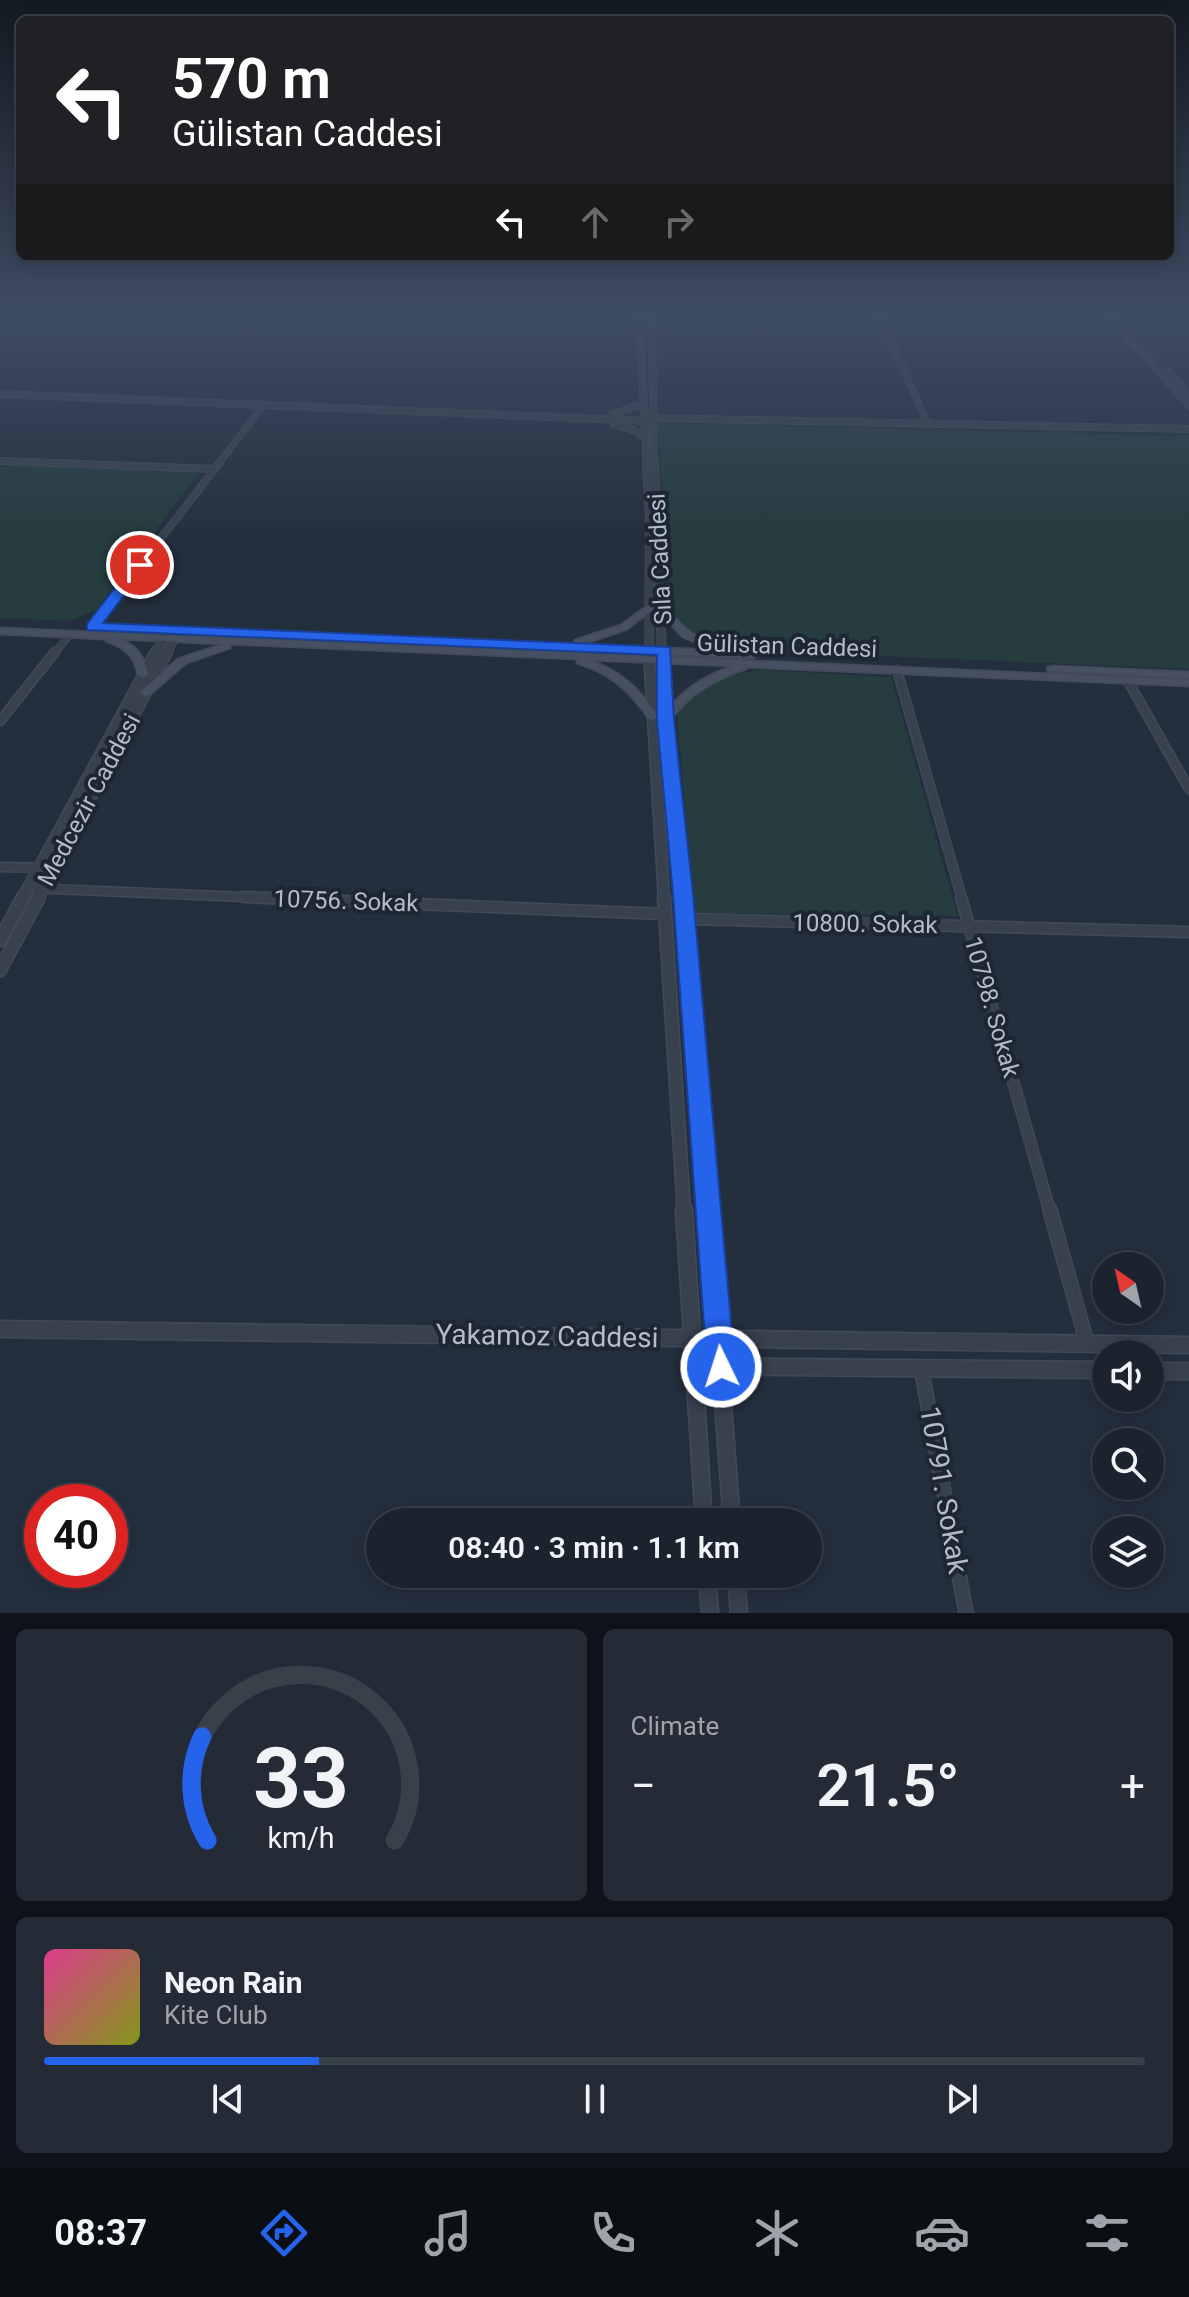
<!DOCTYPE html>
<meta charset="utf-8">
<style>
body{margin:0;font-family:Roboto,sans-serif;background:#242b36;color:#f1f3f6;height:100vh;display:flex;flex-direction:column;font-size:30px;white-space:nowrap}
*{box-sizing:border-box;margin:0}
p{font-size:26px;color:#a0a4aa}
.icon{flex:none;width:44px;height:44px;fill:none;stroke:currentColor;stroke-width:2;stroke-linecap:round;stroke-linejoin:round}
.map{position:relative;height:1613px;overflow:hidden}
.panel{display:flex;flex-direction:column;gap:16px;padding:16px;background:#0f1319;flex:1}
.panel>*{flex:none}
.top-card{position:absolute;left:16px;top:16px;width:1158px;height:244px;border-radius:12px;box-shadow:0 4px 20px #0003,0 0 0 2px #39404a;background:#202124;color:#fff;overflow:hidden}
.needle{width:52px;rotate:326deg}
.fabs{position:absolute;left:1092px;top:1252px;display:grid;gap:16px}
.fabs a{display:grid;place-items:center;width:72px;height:72px;border-radius:50%;background:#1b232e;box-shadow:0 4px 20px #0003,0 0 0 2px #39404a;font-size:40px}
.speed{position:absolute;left:24px;top:1484px;display:flex;gap:16px;font-size:40px;font-weight:700;text-align:center}
.speed>*{display:grid;place-content:center;width:104px;height:104px;border-radius:50%;background:#1b232e;box-shadow:0 4px 20px #0003,0 0 0 2px #39404a;line-height:1}
.speed .limit{border:12px solid #d22;background:#fff;color:#111}
.pin{position:absolute;display:grid;place-items:center;width:68px;height:68px;color:#fff;margin:-34px;border:4px solid #fff;border-radius:50%;box-shadow:0 2px 8px #0007}
.me{position:absolute;width:88px;margin:-44px;rotate:356deg;stroke-linejoin:round;filter:drop-shadow(0 0 6px #0008)}
.turn{display:flex;align-items:center;gap:28px;height:168px;padding:0 24px;font-size:36px}
.turn .icon{width:104px;height:104px;stroke-width:2.5}
.turn b{display:block;font-size:56px;line-height:68px}
.lanes{display:flex;align-items:center;height:76px;padding:0 24px;background:#0003;justify-content:center;gap:40px;direction:ltr}
.lanes .off{opacity:.35}
.big{font-size:60px;font-weight:600;line-height:1.1}
.panel .card{flex:1;display:flex;flex-direction:column;justify-content:center;gap:12px;min-width:0;padding:0 28px;border-radius:12px;background:#242b36}
.panel .dial{align-items:center;gap:0}
.dial svg{height:208px;overflow:visible;fill:none;stroke:#39404a;stroke-width:7;stroke-linecap:round;text-anchor:middle}
.dial text{fill:#f1f3f6;stroke:none}
.song{display:flex;align-items:center;gap:24px}
.cover{width:96px;height:96px;border-radius:12px;background:linear-gradient(135deg,hsl(330 70% 55%),hsl(70 70% 35%))}
.played{height:8px;border-radius:4px;background:linear-gradient(90deg,#2563eb 25%,#39404a 25%)}
.keys{display:flex;justify-content:space-around;direction:ltr}
.heat{display:flex;justify-content:space-between;align-items:center;font-size:44px;direction:ltr}
.panel .tiles{flex:1;display:grid;gap:16px;grid-template-columns:1fr 1fr}
.card:last-child{grid-column:span 2}
.trip{position:absolute;left:366px;top:1508px;width:456px;height:80px;border-radius:40px;background:#1b232e;box-shadow:0 4px 20px #0003,0 0 0 2px #39404a;font-weight:600;line-height:80px;text-align:center}
.dock{display:flex;height:128px;justify-content:space-around;align-items:center;background:#0b0e12;color:#a0a4aa}
.dock .icon{width:56px;height:56px}
.dock .current{color:#2563eb}
.dock b{font-size:36px;color:#f1f3f6}
.map>svg:first-child{display:block}
</style>
<div class="map">
<svg width="1189" height="1613" viewBox="0 0 1189 1613">
<rect width="100%" height="100%" fill="#242f3e"/>
<path fill="#263c3f" d="M 658,423 L 1189,436 L 1189,669 L 759,651 C 728,647 676,640 668,604 Z
M 0,464 L 200,471 L 95,611 L 68,621 L 0,618 Z
M 766,670 L 891,677 L 958,916 L 694,913 L 677,714 C 695,683 732,672 766,670 Z"/>
<g fill="none" stroke-linecap="round" stroke-linejoin="round">
<defs>
<path id="minor-far4" d="M 878,313 L 928,424
M 0,461 L 55,463
M 219,463 L 264,405"/>
<path id="minor-far3" d="M 2,461 L 214,469
M 92,627 L 221,461
M 54,654 L 70,634"/>
<path id="minor-far2" d="M 897,670 L 962,899
M 1128,681 L 1189,789
M 0,721 L 55,652
M 0,867 L 53,868
M 28,888 L 293,899"/>
<path id="minor-far1" d="M 244,897 L 664,914
M 961,897 L 1050,1212
M 685,919 L 1189,932"/>
<path id="minor" d="M 1050,1210 L 1087,1343
M 921,1367 L 966,1613"/>
<path id="tertiary-far4" d="M 639,313 L 647,463
M 652,313 L 654,463
M 1106,313 L 1189,405
M 1169,372 L 1189,395
M 0,394 L 649,421
M 611,415 L 643,404
M 649,418 L 1189,429
M 614,424 L 636,431 L 645,439"/>
<path id="tertiary-far3" d="M 647,461 L 650,522 L 649,654
M 654,461 L 662,654
M 155,654 L 168,630
M 166,654 L 178,632"/>
<path id="tertiary-far2" d="M 649,652 L 664,899
M 662,652 L 665,720 L 683,899
M 22,899 L 156,652
M 37,899 L 167,652"/>
<path id="tertiary-far1" d="M 664,897 L 684,1212
M 683,897 L 708,1212
M 0,940 L 23,897
M 0,970 L 39,897"/>
<path id="tertiary" d="M 684,1210 L 704,1522
M 708,1210 L 732,1522
M 0,1329 L 1189,1345
M 692,1366 L 1106,1370
M 1150,1371 L 1189,1371
M 707,1574 L 710,1613
M 736,1574 L 739,1613"/>
<path id="secondary" d="M 650,604 L 655,607 L 653,609 L 627,629 L 581,645 L 716,650 L 683,637 L 657,611 L 662,608 L 665,609 L 691,633 L 726,647 L 726,651 L 754,652 L 759,655 L 754,658 L 145,632 L 140,629 L 145,626 L 576,644 L 574,642 L 575,640 L 621,625 Z
M 0,628 L 1189,680 L 1189,686 L 747,667 L 746,669 C 713,680 689,694 669,722 L 665,723 L 660,720 C 679,692 702,676 734,666 L 588,660 C 620,670 640,689 658,717 L 653,720 L 649,719 C 630,691 610,673 577,663 L 577,659 L 230,644 L 230,648 L 186,663 L 149,695 L 145,696 L 140,693 L 141,691 L 178,659 L 223,644 L 121,639 C 137,647 145,657 148,675 L 143,678 L 138,675 C 135,656 124,647 106,641 L 105,639 L 0,634 Z
M 1052,666 L 1189,672 L 1189,678 L 1048,671 L 1047,669 L 1048,667 Z"/>
</defs>
<use href="#minor-far4" stroke="#414a57" stroke-width="7"/>
<use href="#minor-far3" stroke="#414a57" stroke-width="8"/>
<use href="#minor-far2" stroke="#414a57" stroke-width="11"/>
<use href="#minor-far1" stroke="#414a57" stroke-width="13"/>
<use href="#minor" stroke="#414a57" stroke-width="16"/>
<use href="#tertiary-far4" stroke="#414a57" stroke-width="8"/>
<use href="#tertiary-far3" stroke="#414a57" stroke-width="10"/>
<use href="#tertiary-far2" stroke="#414a57" stroke-width="13"/>
<use href="#tertiary-far1" stroke="#414a57" stroke-width="15"/>
<use href="#tertiary" stroke="#414a57" stroke-width="19"/>
<use href="#secondary" stroke="#414a57" stroke-width="3"/>
<use href="#minor-far4" stroke="#38414e" stroke-width="5"/>
<use href="#minor-far3" stroke="#38414e" stroke-width="6"/>
<use href="#minor-far2" stroke="#38414e" stroke-width="8"/>
<use href="#minor-far1" stroke="#38414e" stroke-width="10"/>
<use href="#minor" stroke="#38414e" stroke-width="13"/>
<use href="#tertiary-far4" stroke="#38414e" stroke-width="6"/>
<use href="#tertiary-far3" stroke="#38414e" stroke-width="8"/>
<use href="#tertiary-far2" stroke="#38414e" stroke-width="10"/>
<use href="#tertiary-far1" stroke="#38414e" stroke-width="12"/>
<use href="#tertiary" stroke="#38414e" stroke-width="16"/>
<use href="#secondary" fill="#465061" fill-rule="evenodd"/>
</g>
<linearGradient id="sky" x2="0" y2="1"><stop stop-color="#141a22"/><stop offset="0.58" stop-color="#3f4d63"/><stop offset="1" stop-color="#3f4d63" stop-opacity="0"/></linearGradient>
<rect width="1189" height="539" fill="url(#sky)"/>
<path fill="#2563eb" stroke="#184099" stroke-width="2" d="M 140,560 L 147,565 L 103,623 L 670,647 L 674,720 L 693,894 L 735,1367 L 731,1376 L 721,1380 L 711,1376 L 707,1367 L 673,894 L 657,720 L 657,655 L 87,630 L 87,624 L 135,562 Z"/>
<g text-anchor="middle" dominant-baseline="central" stroke-width="8" stroke-linejoin="round" paint-order="stroke">
<g font-size="24" fill="#b4bcc9" stroke="#1d2633">
<text transform="translate(660 559) rotate(-93)">Sıla Caddesi</text>
<text transform="translate(787 646) rotate(2)">Gülistan Caddesi</text>
<text transform="translate(89 800) rotate(-62)">Medcezir Caddesi</text>
<text transform="translate(346 901) rotate(2)">10756. Sokak</text>
<text transform="translate(865 924) rotate(1)">10800. Sokak</text>
<text transform="translate(992 1007) rotate(74)">10798. Sokak</text>
</g>
<g font-size="28" fill="#b4bcc9" stroke="#1d2633">
<text transform="translate(547 1336) rotate(1)">Yakamoz Caddesi</text>
<text transform="translate(944 1490) rotate(80)">10791. Sokak</text>
</g>
</g>
</svg>
<div class="fabs">
<a><svg class="needle" viewBox="-14 -14 28 28"><path d="M0-13l5 13h-10z" fill="#e53935"/><path d="M0 13l5-13h-10z" fill="#a0a4aa"/></svg></a>
<a><svg class="icon" aria-label="sound" viewBox="0 0 24 24"><path d="M4 9h4l5-4v14l-5-4H4zM17 9q2 3 0 6"/></svg></a>
<a><svg class="icon" aria-label="search" viewBox="0 0 24 24"><circle cx="10" cy="10" r="6"/><path d="M15 15l6 6"/></svg></a>
<a><svg class="icon" aria-label="layers" viewBox="0 0 24 24"><path d="M12 4l9 5-9 5-9-5zM3 14l9 5 9-5"/></svg></a>
</div>
<div class="speed"><div class="limit">40</div></div>
<div class="pin" style="left:140px;top:565px;background:#d93025"><svg class="icon" aria-label="arrive" viewBox="0 0 24 24"><path d="M6 21V4h12l-3 4 3 4H6"/></svg></div>
<svg class="me" style="left:721px;top:1367px" viewBox="-20 -20 40 40"><circle r="17" fill="#2563eb" stroke="#fff" stroke-width="3"/><path d="M0-11L8 9 0 5-8 9z" fill="#fff"/></svg>
<div class="trip">08:40 · 3 min · 1.1 km</div>
<div class="top-card">
<div class="turn"><svg class="icon" aria-label="left" viewBox="0 0 24 24"><path d="M17 20v-9H6M10 6l-5 5 5 5"/></svg><div><b>570 m</b>Gülistan Caddesi</div></div>
<div class="lanes"><svg class="icon" aria-label="left" viewBox="0 0 24 24"><path d="M17 20v-9H6M10 6l-5 5 5 5"/></svg><svg class="icon off" aria-label="ahead" viewBox="0 0 24 24"><path d="M12 20V5M6 11l6-6 6 6"/></svg><svg class="icon off" aria-label="right" viewBox="0 0 24 24"><path d="M7 20v-9h11M14 6l5 5-5 5"/></svg></div>
</div>
</div>
<section class="panel">
<div class="tiles">
<div class="card dial"><svg viewBox="0 0 100 80">
<path d="M14 69A42 42 0 1 1 86 69"/>
<path d="M14 69A42 42 0 0 1 12 29" stroke="#2563eb"/>
<text x="50" y="56" font-size="32" font-weight="700">33</text>
<text x="50" y="72" font-size="11">km/h</text>
</svg></div>
<div class="card"><p>Climate</p>
<div class="heat"><a>−</a><b class="big">21.5°</b><a>+</a></div>
</div>
<div class="card">
<div class="song"><i class="cover"></i><div><b>Neon Rain</b><p>Kite Club</p></div></div>
<div class="played"></div>
<div class="keys"><svg class="icon" aria-label="previous" viewBox="0 0 24 24"><path d="M18 5L8 12l10 7zM5 5v14"/></svg><svg class="icon" aria-label="pause" viewBox="0 0 24 24"><path d="M8 5v14M16 5v14"/></svg><svg class="icon" aria-label="next" viewBox="0 0 24 24"><path d="M6 5l10 7-10 7zM19 5v14"/></svg></div>
</div>
</div>
</section>
<nav class="dock">
<b>08:37</b>
<svg class="icon current" aria-label="directions" viewBox="0 0 24 24"><path d="M12 3l9 9-9 9-9-9zM9 14v-3h6M13 9l2 2-2 2"/></svg>
<svg class="icon" aria-label="music" viewBox="0 0 24 24"><path d="M9 18V5l10-2v13"/><circle cx="6" cy="18" r="3"/><circle cx="16" cy="16" r="3"/></svg>
<svg class="icon" aria-label="phone" viewBox="0 0 24 24"><path d="M5 4h4l2 5-3 2q2 4 5 5l2-3 5 2v4C11 20 4 13 5 4z"/></svg>
<svg class="icon" aria-label="climate" viewBox="0 0 24 24"><path d="M12 3v18M4 7l16 10M4 17L20 7"/></svg>
<svg class="icon" aria-label="car" viewBox="0 0 24 24"><path d="M5 17H2v-5l4-1 3-4h7l3 4 3 1v5h-3M9 17h6M6 11h13"/><circle cx="7" cy="17" r="2"/><circle cx="17" cy="17" r="2"/></svg>
<svg class="icon" aria-label="filters" viewBox="0 0 24 24"><path d="M4 7h16M4 17h16"/><circle cx="9" cy="7" r="2"/><circle cx="15" cy="17" r="2"/></svg>
</nav>
